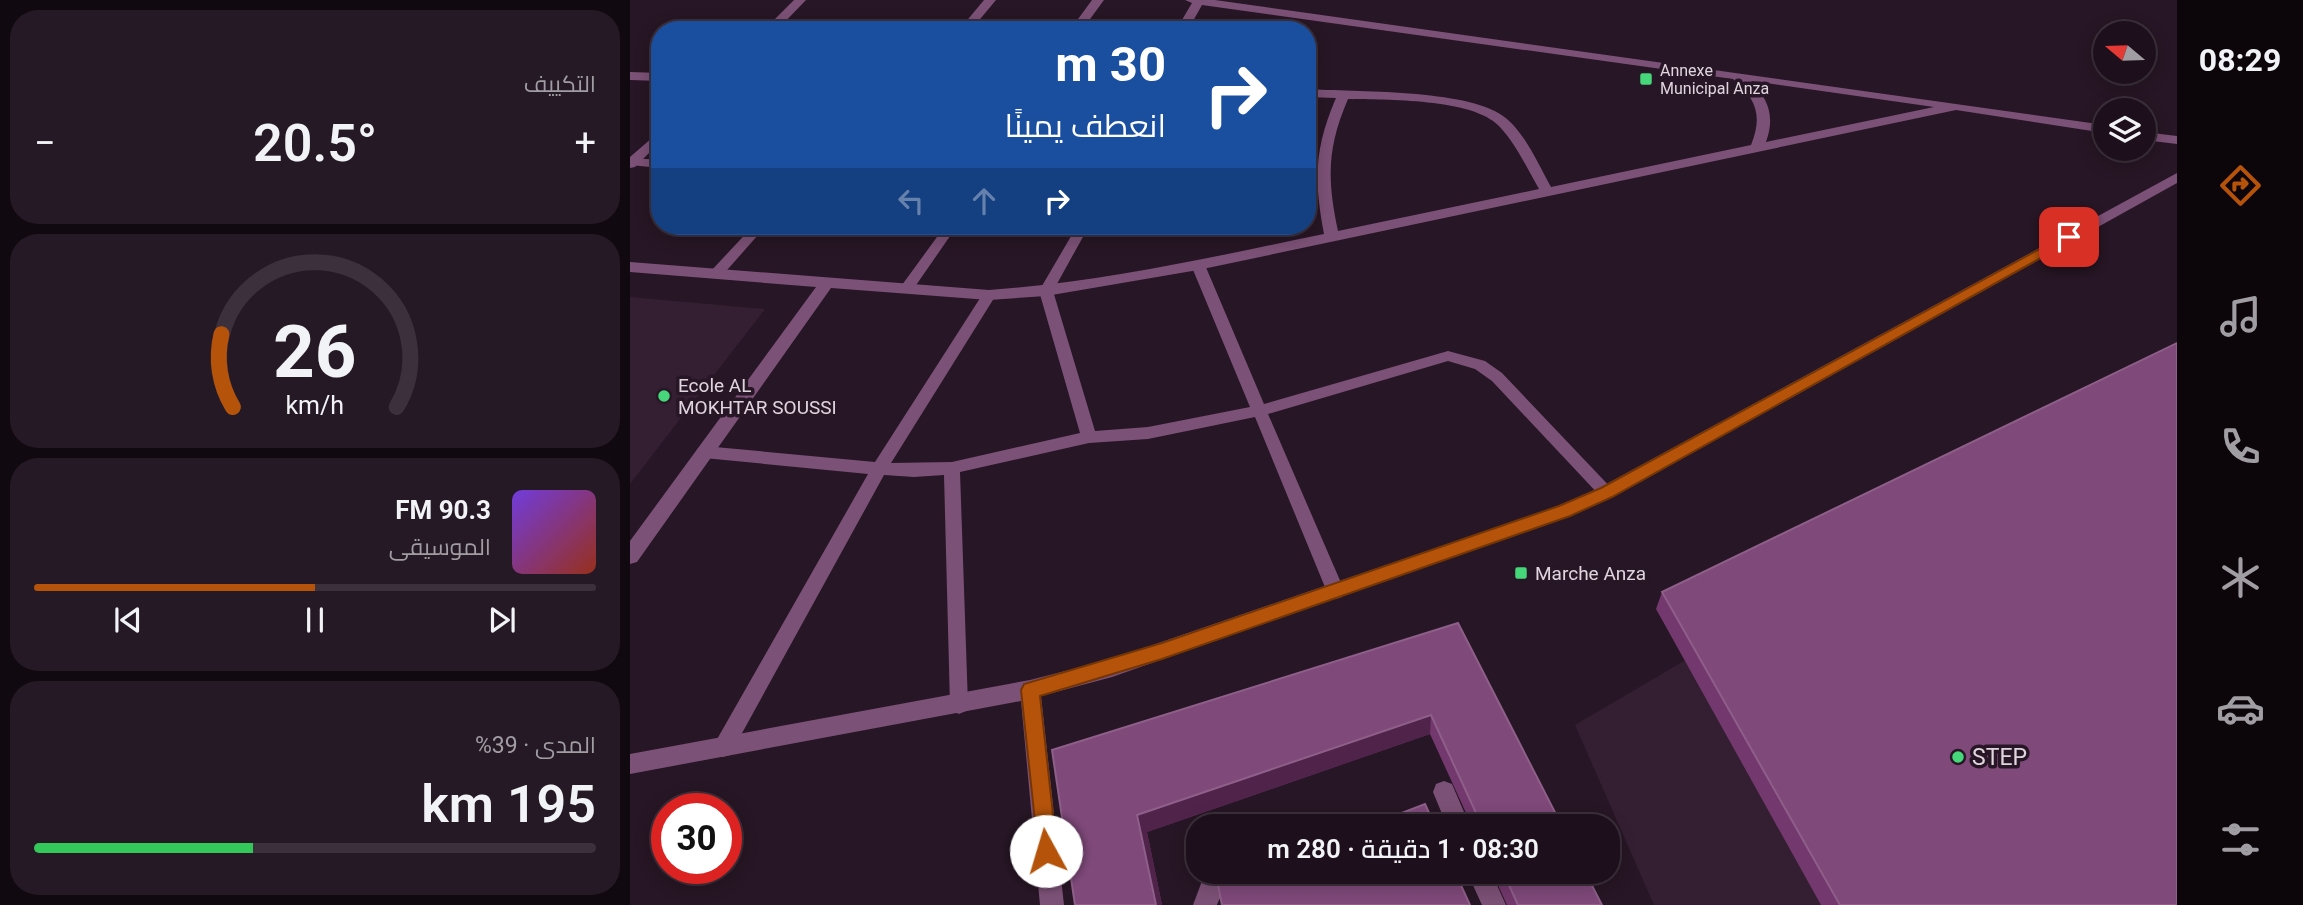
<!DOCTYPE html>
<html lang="ar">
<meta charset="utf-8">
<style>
body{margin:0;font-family:Roboto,Cairo,sans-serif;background:#251925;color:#f1f3f6;direction:rtl;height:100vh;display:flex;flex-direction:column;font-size:26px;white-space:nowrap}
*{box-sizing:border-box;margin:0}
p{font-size:23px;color:#a09da3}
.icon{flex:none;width:38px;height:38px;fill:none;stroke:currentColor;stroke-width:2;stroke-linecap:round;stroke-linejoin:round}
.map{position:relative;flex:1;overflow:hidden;direction:ltr}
.panel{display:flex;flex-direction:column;gap:10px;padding:10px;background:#10090f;width:630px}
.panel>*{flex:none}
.guide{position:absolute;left:21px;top:21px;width:665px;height:214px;border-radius:28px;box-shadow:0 4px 18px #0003,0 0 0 2px #3b303b;direction:rtl;background:#1a4fa0;color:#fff;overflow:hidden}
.needle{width:46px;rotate:289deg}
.tools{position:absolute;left:1463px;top:21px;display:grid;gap:14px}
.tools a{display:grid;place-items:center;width:63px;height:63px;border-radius:50%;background:#1d101c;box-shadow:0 4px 18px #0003,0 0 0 2px #3b303b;font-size:35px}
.speed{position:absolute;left:21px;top:793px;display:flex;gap:14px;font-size:35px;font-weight:700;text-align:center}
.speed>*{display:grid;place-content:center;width:91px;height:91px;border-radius:50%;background:#1d101c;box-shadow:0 4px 18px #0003,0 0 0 2px #3b303b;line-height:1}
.speed .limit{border:10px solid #d22;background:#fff;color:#111}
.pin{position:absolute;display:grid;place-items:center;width:60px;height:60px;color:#fff;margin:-30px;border-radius:14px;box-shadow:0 4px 10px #0006}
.me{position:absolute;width:77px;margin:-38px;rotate:354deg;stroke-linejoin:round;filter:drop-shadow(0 0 5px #0008)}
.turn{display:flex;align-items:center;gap:24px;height:147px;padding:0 35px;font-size:32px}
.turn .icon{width:91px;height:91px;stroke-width:2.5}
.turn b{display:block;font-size:49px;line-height:60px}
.lanes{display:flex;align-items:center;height:66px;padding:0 35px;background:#0003;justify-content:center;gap:35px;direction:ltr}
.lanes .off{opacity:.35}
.big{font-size:52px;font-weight:600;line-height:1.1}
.panel .tile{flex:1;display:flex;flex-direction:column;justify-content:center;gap:10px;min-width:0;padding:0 24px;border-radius:28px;background:#251925}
.panel .dial{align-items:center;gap:0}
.dial svg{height:182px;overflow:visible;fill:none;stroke:#3b303b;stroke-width:7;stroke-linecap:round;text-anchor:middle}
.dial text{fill:#f1f3f6;stroke:none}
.song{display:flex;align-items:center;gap:21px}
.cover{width:84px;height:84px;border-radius:10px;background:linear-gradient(135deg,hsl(260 70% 55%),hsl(10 70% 35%))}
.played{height:7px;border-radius:4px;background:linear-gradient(90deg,#b45309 50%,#3b303b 50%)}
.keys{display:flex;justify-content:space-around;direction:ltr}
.heat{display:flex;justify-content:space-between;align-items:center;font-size:38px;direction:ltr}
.charge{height:10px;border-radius:5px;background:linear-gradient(90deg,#34c759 39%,#3b303b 0)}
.trip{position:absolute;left:556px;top:814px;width:434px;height:70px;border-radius:28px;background:#1d101c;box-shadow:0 4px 18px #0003,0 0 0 2px #3b303b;font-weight:600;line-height:70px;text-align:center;direction:rtl}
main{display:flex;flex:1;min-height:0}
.menu{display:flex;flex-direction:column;width:126px;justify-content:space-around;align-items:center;background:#0c060b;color:#a09da3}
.menu .icon{width:49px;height:49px}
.menu .current{color:#b45309}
.menu b{font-size:32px;color:#f1f3f6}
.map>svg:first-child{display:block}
</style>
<main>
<nav class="menu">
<b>08:29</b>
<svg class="icon current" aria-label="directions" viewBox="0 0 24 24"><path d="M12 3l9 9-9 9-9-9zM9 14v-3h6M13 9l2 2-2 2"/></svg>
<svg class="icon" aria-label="music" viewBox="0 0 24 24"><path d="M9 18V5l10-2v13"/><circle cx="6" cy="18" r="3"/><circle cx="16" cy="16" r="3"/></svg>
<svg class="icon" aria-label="phone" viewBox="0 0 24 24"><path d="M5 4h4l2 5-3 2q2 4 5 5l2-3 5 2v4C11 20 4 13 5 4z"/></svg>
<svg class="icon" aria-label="climate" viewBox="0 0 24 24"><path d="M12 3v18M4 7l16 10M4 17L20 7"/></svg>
<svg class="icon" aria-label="car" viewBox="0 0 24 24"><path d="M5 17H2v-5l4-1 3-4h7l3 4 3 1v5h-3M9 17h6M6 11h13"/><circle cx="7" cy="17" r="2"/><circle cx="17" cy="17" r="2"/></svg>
<svg class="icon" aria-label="filters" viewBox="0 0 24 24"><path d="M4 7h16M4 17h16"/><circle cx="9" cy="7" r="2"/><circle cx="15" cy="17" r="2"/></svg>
</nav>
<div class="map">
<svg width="1547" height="905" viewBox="0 0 1547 905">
<rect width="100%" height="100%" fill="#271625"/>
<path fill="#341f32" d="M 0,297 L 135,309 L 0,484 Z
M 1547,371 L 1547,905 L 1024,905 L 945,725 Z"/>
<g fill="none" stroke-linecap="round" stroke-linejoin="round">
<path fill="#7c5177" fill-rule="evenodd" d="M 2,158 L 30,160 L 30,168 L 0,165 Z
M 123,226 L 136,226 L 90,278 L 80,278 L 78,275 L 80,272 Z
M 315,226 L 327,226 L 282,291 L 272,291 L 270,288 L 272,285 Z
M 447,226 L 459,226 L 423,291 L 465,431 L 518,427 L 620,407 L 561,265 L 568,261 L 575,265 L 634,404 L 818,351 L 855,361 L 872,373 L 985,492 L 983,497 L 971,497 L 862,381 L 845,369 L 818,361 L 638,414 L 715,592 L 712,597 L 706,599 L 700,597 L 697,592 L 625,417 L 518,439 L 459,443 L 330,472 L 338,705 L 336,711 L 329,714 L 322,711 L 320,705 L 314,475 L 284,477 L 254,475 L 100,755 L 93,757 L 86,755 L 83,748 L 86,741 L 238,474 L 74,458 L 68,456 L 66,452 L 68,448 L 74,446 L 245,462 L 354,292 L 359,290 L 366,295 L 261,463 L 322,462 L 450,433 L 409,291 Z"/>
<path fill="#7c5177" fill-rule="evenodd" d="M 164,0 L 176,0 L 147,30 L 134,30 Z
M 354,0 L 366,0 L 341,30 L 329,30 Z
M 462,0 L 474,0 L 452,30 L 440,30 Z
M 555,0 L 585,0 L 1475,125 L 1475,133 L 1326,110 L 568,270 L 416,296 L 359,300 L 201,288 L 7,562 L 0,564 L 0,541 L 186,287 L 0,272 L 0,262 L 359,290 C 472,282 583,257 694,234 C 684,180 684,149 706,98 L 677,97 L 677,89 C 724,92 837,89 873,116 C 895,132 908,164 921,187 L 1121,145 C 1133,116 1126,98 1103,79 L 572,5 L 558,30 L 546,30 L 562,3 ZM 1121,81 L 1304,107 L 1136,142 C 1145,117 1139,100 1121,81 ZM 718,99 C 756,100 842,98 869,126 C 886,144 897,168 909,189 L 708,231 C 697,179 697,148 718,99 Z
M 0,72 L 30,73 L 30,81 L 0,80 Z
M 30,131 L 30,142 L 5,167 L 0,168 L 0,157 Z
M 1514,132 L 1547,136 L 1547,144 L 1514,140 Z
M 1547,173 L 1547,183 L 983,497 L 940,516 L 482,677 L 411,696 L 434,905 L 410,905 L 391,701 L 0,774 L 0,754 L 400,680 L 482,659 L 928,506 L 971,487 Z
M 814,781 L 822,784 L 840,826 L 817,826 L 803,792 L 806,784 Z
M 586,872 L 618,872 C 611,887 592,889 587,905 L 563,905 L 572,881 Z
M 837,872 L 861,872 L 876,905 L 852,905 Z"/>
</g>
<path fill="#73386d" d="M 1032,592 L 1547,905 L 1191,905 L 1026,609 Z
M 828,623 L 932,826 L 842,826 L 800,734 L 517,832 L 532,905 L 445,905 L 422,750 Z
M 862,872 L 955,872 L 972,905 L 877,905 Z"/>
<path fill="#50234b" d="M 801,715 L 800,734 L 517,832 L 532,905 L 526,905 L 507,815 Z"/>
<path fill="#7f497a" stroke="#8e5f89" stroke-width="2" d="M 1547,343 L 1547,905 L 1210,905 L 1032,592 Z
M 828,623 L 932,826 L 852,826 L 801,715 L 507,815 L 526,905 L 445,905 L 422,750 Z
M 795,804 L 805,826 L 738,826 Z
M 623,872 L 825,872 L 840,905 L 592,905 L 588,885 Z
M 873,872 L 955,872 L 972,905 L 888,905 Z"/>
<path fill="#b45309" stroke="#753606" stroke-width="2" d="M 1439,233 L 1445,237 L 1443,240 L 982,497 L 940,516 L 532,659 L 410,696 L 427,851 L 424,859 L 416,862 L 409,859 L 391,690 L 394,684 L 532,643 L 929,506 L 971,488 Z"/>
<g fill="#46d77a" stroke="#271625" stroke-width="2.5">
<rect x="1009" y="72" width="14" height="14" rx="3.5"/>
<circle cx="34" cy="396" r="7"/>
<rect x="884" y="566" width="14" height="14" rx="3.5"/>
<circle cx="1328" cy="757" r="7"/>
</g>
<g text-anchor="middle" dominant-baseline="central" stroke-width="7" stroke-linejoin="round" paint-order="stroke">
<g font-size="16" fill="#e0d5de" stroke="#271625" text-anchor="start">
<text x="1030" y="70">Annexe<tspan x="1030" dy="18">Municipal Anza</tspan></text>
</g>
<g font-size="19" fill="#e0d5de" stroke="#271625" text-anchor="start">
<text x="48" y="385">Ecole AL<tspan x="48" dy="22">MOKHTAR SOUSSI</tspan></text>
<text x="905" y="573">Marche Anza</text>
</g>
<g font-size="23" fill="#e0d5de" stroke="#271625" text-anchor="start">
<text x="1342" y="757">STEP</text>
</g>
</g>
</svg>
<div class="tools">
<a><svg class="needle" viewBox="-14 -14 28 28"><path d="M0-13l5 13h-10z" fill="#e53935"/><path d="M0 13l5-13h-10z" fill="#a09da3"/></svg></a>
<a><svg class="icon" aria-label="layers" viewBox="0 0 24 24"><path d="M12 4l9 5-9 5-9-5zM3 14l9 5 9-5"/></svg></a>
</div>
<div class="speed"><div class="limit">30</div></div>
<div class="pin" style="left:1439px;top:237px;background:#d93025"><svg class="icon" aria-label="arrive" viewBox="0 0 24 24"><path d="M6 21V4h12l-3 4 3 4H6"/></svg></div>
<svg class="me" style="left:416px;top:851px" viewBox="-20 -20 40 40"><circle r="19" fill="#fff"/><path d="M0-13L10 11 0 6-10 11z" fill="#b45309"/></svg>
<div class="trip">08:30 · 1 دقيقة · 280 m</div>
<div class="guide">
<div class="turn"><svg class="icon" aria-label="right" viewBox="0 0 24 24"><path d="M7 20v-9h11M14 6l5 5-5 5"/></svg><div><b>30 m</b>انعطف يمينًا</div></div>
<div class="lanes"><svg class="icon off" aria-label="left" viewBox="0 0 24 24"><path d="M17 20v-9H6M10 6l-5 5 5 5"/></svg><svg class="icon off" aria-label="ahead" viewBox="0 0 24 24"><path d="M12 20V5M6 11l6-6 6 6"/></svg><svg class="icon" aria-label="right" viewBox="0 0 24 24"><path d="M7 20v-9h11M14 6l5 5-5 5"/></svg></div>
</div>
</div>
<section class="panel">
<div class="tile"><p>التكييف</p>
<div class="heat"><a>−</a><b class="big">20.5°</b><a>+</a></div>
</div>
<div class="tile dial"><svg viewBox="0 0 100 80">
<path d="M14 69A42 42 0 1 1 86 69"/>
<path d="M14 69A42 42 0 0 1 9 37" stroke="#b45309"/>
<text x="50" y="56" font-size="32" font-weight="700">26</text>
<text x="50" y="72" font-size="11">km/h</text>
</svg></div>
<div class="tile">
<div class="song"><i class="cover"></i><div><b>90.3 FM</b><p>الموسيقى</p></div></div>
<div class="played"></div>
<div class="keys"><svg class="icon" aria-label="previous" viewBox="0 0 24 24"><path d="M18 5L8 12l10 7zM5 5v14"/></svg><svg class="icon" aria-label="pause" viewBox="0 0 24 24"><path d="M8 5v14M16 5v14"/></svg><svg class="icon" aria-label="next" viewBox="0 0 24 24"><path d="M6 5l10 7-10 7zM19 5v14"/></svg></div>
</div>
<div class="tile"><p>المدى · 39%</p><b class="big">195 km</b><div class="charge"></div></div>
</section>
</main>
